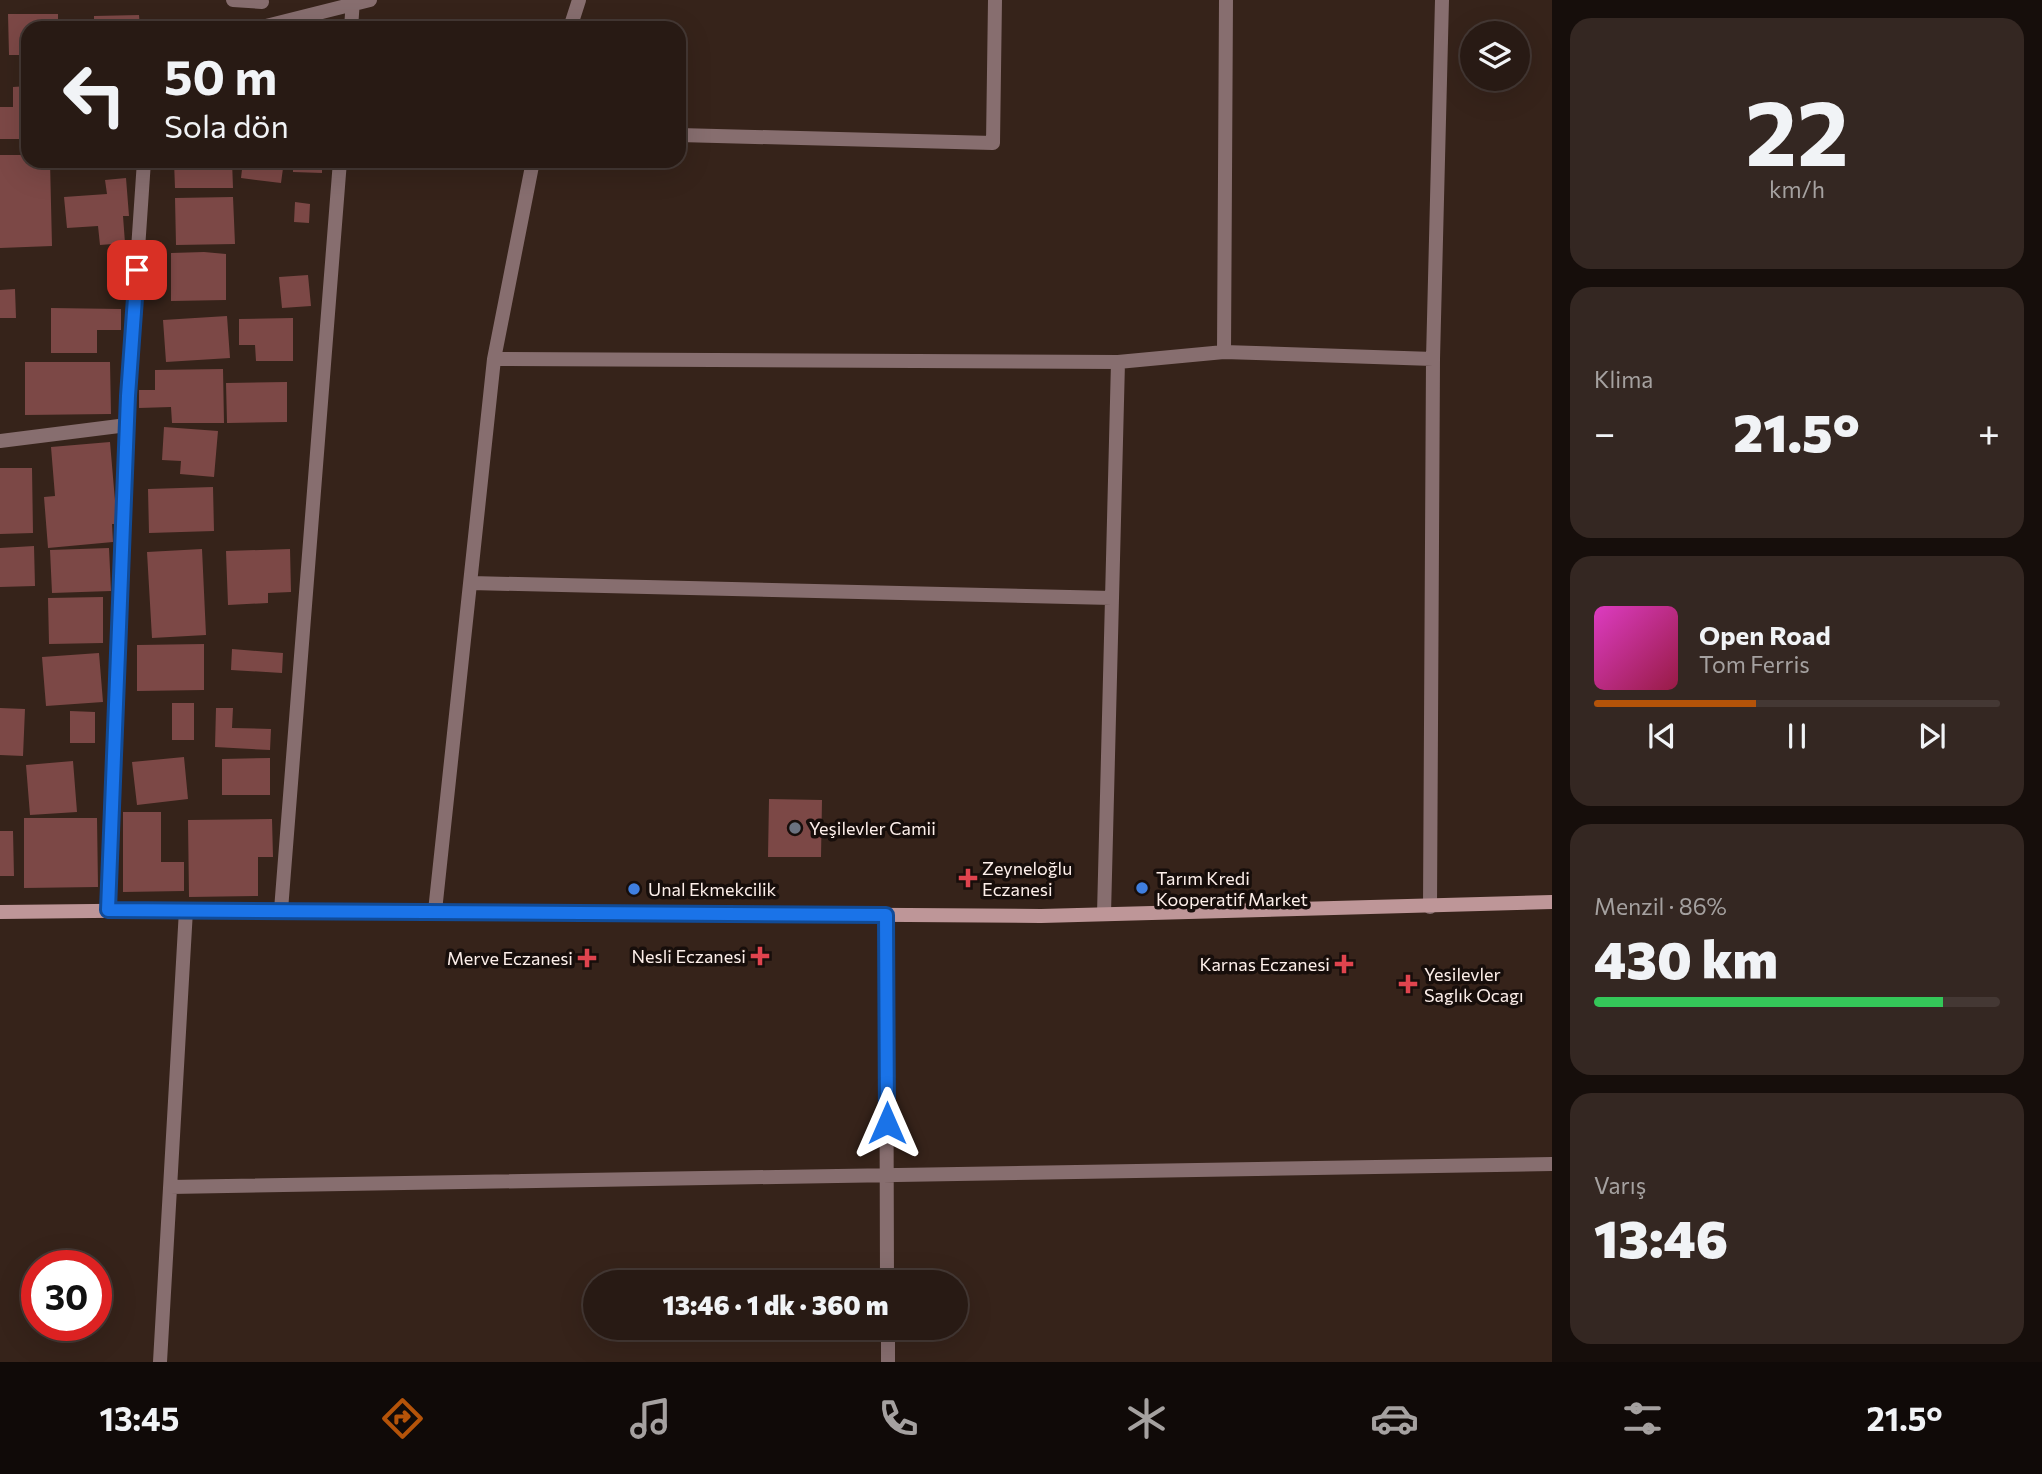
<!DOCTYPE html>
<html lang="tr">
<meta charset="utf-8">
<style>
body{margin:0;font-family:Commissioner,sans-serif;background:#342722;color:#f1f3f6;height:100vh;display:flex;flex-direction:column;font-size:26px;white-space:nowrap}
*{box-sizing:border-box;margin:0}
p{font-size:23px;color:#a5a1a0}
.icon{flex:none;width:38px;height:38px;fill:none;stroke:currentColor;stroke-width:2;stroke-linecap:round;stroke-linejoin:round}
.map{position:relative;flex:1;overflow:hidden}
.details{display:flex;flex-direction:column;gap:18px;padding:18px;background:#160e0b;width:490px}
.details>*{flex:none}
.top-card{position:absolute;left:21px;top:21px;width:665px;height:147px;border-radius:21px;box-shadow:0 7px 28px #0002,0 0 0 2px #443834;background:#281a14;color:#f1f3f6;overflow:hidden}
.controls{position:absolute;left:1460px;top:21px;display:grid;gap:14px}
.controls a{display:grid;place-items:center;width:70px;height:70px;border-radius:50%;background:#281a14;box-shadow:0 7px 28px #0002,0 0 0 2px #443834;font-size:35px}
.speed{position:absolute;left:21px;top:1250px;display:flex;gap:14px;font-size:35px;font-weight:700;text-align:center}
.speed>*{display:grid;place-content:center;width:91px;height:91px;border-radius:50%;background:#281a14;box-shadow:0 7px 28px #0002,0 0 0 2px #443834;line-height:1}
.speed .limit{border:10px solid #d22;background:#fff;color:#111}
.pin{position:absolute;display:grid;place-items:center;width:60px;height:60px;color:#fff;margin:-30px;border-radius:14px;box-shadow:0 4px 10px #0006}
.me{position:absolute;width:77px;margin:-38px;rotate:0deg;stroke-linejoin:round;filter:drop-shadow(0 0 5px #0008)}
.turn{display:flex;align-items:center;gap:24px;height:147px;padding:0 28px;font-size:32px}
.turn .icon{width:91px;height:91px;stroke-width:2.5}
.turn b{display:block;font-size:49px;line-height:60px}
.big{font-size:52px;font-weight:800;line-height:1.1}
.details .widget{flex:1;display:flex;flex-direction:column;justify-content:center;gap:10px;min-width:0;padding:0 24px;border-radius:21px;background:#342722}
.details .dial{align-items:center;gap:0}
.dial b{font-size:91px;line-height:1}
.song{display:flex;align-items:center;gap:21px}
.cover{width:84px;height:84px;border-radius:10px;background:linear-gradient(135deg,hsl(310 70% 55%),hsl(340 70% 35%))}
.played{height:7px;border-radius:4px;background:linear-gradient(90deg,#b45309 40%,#443834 40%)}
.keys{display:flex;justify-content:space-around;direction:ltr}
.heat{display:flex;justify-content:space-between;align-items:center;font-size:38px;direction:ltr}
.charge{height:10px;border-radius:5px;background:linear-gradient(90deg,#34c759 86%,#443834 0)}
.trip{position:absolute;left:583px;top:1270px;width:385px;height:70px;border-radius:35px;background:#281a14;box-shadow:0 7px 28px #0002,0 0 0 2px #443834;font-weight:800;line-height:70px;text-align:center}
.tab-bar{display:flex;height:112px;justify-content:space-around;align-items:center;background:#100a08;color:#a5a1a0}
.tab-bar .icon{width:49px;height:49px}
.tab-bar .active{color:#b45309}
.tab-bar b{font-size:32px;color:#f1f3f6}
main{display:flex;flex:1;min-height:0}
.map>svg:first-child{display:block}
</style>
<main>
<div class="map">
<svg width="1552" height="1362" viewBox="0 0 1552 1362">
<rect width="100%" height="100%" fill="#36231a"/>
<path fill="#7c4846" d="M 8,14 L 58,14 L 58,28 L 28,28 L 28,55 L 9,55 Z
M 139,15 L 140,28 L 94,28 L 94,16 Z
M 28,86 L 28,139 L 0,139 L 0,107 L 13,107 L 13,87 Z
M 0,155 L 28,155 L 28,161 L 50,161 L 52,246 L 0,248 Z
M 174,161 L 232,161 L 233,188 L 175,188 Z
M 243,161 L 284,161 L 281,183 L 241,178 Z
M 293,161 L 322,161 L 322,173 L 293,172 Z
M 126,178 L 129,216 L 123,216 L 125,243 L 100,245 L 98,226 L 67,228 L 64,197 L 107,194 L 105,180 Z
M 233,197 L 235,244 L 176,245 L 175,198 Z
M 295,202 L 310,204 L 309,223 L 294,222 Z
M 204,252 L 226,254 L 226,300 L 171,301 L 171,253 Z
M 308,275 L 311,306 L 282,308 L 279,277 Z
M 15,289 L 16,318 L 0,318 L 0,290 Z
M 51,308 L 121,309 L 121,330 L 97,330 L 97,353 L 51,353 Z
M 227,316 L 230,358 L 166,362 L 163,320 Z
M 293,318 L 293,361 L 256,361 L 255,345 L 239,345 L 239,319 Z
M 25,362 L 110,362 L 111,414 L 25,415 Z
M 223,369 L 224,423 L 172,423 L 171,407 L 139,408 L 139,390 L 155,390 L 155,370 Z
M 287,382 L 287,422 L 227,423 L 226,383 Z
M 164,427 L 218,431 L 214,477 L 180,474 L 181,461 L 162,460 Z
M 110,442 L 117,524 L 112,524 L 113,542 L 48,548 L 44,497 L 55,496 L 51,447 Z
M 0,468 L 32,468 L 33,533 L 0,534 Z
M 213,487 L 214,531 L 149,533 L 148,489 Z
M 34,546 L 35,586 L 0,587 L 0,548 Z
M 109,548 L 111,591 L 52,593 L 50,550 Z
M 202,549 L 206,635 L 152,638 L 147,552 Z
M 290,549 L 291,592 L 268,593 L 268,603 L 228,605 L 226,551 Z
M 103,597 L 103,643 L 49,644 L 48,598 Z
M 204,644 L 204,690 L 137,691 L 137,645 Z
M 232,649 L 283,653 L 282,673 L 231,670 Z
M 99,653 L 103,702 L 46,706 L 42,657 Z
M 172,703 L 194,703 L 194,740 L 172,740 Z
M 0,708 L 25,709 L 23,756 L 0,755 Z
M 216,708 L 233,708 L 232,728 L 271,729 L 270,750 L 215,747 Z
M 70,711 L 95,712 L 95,743 L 70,743 Z
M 184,757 L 188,799 L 137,805 L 132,762 Z
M 270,758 L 270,795 L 222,795 L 222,759 Z
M 73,761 L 77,812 L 30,815 L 26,765 Z
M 769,799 L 822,800 L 821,857 L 768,857 Z
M 123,812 L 161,812 L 161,862 L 184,862 L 184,891 L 123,892 Z
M 24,818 L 97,818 L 98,887 L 24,888 Z
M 272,819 L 273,857 L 258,857 L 258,896 L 189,897 L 188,820 Z
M 0,831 L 13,831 L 14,876 L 0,876 Z"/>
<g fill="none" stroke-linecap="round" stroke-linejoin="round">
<path stroke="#876e6f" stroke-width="14" d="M 233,0 L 262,2
M 258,28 L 370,0
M 351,28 L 353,0
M 570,28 L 579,0
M 679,135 L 993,143 L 995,0
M 1224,352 L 1226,0
M 494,359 L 1118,362 L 1224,352 L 1433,359
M 0,441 L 127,425
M 471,583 L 1112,598
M 1430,907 L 1433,359 L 1442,0
M 108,910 L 128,396 L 144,161
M 281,910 L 340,161
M 435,911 L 494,359 L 533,161
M 886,914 L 887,1283
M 1104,914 L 1118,362
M 170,1187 L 1552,1164
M 888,1328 L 888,1362
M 160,1362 L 186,910"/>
<path stroke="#be9698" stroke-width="14" d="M 0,912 L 186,910 L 1041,916 L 1552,902"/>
</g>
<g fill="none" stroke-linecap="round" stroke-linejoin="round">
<defs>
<path id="route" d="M 137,270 L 128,396 L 108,910 L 886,915 L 887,1123"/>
</defs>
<use href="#route" stroke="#114b97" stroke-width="18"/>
<use href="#route" stroke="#1a73e8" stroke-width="12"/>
</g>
<circle fill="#6b7280" stroke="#170e0b" stroke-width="2.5" cx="795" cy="828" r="7"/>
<g fill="#e0444e" stroke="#170e0b" stroke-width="2.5">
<path d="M964.5 867.5h7v7h7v7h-7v7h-7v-7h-7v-7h7z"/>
<path d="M756.5 945.5h7v7h7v7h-7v7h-7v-7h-7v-7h7z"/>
<path d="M583.5 947.5h7v7h7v7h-7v7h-7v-7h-7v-7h7z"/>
<path d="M1340.5 953.5h7v7h7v7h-7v7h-7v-7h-7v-7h7z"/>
<path d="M1404.5 973.5h7v7h7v7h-7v7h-7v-7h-7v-7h7z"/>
</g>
<g fill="#3f7fe0" stroke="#170e0b" stroke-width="2.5">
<circle cx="1142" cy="888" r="7"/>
<circle cx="634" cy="889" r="7"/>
</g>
<g text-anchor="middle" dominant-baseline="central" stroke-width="7" stroke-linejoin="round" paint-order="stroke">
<g font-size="18" fill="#fdefea" stroke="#170e0b" text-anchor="start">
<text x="809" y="828">Yeşilevler Camii</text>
<text x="982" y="868">Zeyneloğlu<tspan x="982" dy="21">Eczanesi</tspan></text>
<text x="1156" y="878">Tarım Kredi<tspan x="1156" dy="21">Kooperatif Market</tspan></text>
<text x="648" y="889">Unal Ekmekcilik</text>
<text x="746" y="956" text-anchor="end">Nesli Eczanesi</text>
<text x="573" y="958" text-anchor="end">Merve Eczanesi</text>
<text x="1330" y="964" text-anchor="end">Karnas Eczanesi</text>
<text x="1424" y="974">Yesilevler<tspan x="1424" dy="21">Saglık Ocagı</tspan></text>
</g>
</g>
</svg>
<div class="controls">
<a><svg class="icon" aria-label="layers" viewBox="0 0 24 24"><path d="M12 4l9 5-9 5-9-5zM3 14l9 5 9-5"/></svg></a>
</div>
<div class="speed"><div class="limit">30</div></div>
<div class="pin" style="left:137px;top:270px;background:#d93025"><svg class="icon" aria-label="arrive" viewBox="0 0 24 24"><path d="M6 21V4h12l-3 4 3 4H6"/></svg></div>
<svg class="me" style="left:887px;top:1123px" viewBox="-20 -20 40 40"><path d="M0-17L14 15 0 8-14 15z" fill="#1a73e8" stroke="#fff" stroke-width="4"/></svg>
<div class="trip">13:46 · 1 dk · 360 m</div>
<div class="top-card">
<div class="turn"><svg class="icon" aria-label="left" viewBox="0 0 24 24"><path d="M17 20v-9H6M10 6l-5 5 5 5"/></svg><div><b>50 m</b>Sola dön</div></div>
</div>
</div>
<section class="details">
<div class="widget dial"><b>22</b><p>km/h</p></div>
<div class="widget"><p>Klima</p>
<div class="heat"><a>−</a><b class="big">21.5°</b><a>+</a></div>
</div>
<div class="widget">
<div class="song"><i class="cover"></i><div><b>Open Road</b><p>Tom Ferris</p></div></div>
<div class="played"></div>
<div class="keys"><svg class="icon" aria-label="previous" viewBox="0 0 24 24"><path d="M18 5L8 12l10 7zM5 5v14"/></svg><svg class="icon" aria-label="pause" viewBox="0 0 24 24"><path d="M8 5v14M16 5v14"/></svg><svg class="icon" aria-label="next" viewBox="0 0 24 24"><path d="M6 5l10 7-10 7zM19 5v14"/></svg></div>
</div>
<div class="widget"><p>Menzil · 86%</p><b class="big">430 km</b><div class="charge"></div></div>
<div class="widget"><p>Varış</p><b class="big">13:46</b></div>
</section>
</main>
<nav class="tab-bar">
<b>13:45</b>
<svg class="icon active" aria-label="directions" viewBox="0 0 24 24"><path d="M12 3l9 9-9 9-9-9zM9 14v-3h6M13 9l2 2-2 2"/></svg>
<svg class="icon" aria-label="music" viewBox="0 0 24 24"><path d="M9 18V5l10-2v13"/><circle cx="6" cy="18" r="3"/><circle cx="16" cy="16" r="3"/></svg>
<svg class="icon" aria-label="phone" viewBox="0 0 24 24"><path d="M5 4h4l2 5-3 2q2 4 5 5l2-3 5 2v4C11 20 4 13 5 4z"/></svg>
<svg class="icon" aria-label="climate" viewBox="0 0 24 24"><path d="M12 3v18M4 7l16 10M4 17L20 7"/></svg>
<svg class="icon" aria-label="car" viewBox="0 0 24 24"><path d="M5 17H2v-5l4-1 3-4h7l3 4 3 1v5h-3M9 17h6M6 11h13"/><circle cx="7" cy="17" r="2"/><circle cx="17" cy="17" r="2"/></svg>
<svg class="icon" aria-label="filters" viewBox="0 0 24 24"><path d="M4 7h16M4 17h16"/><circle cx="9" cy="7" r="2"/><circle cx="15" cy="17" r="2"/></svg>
<b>21.5°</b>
</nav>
